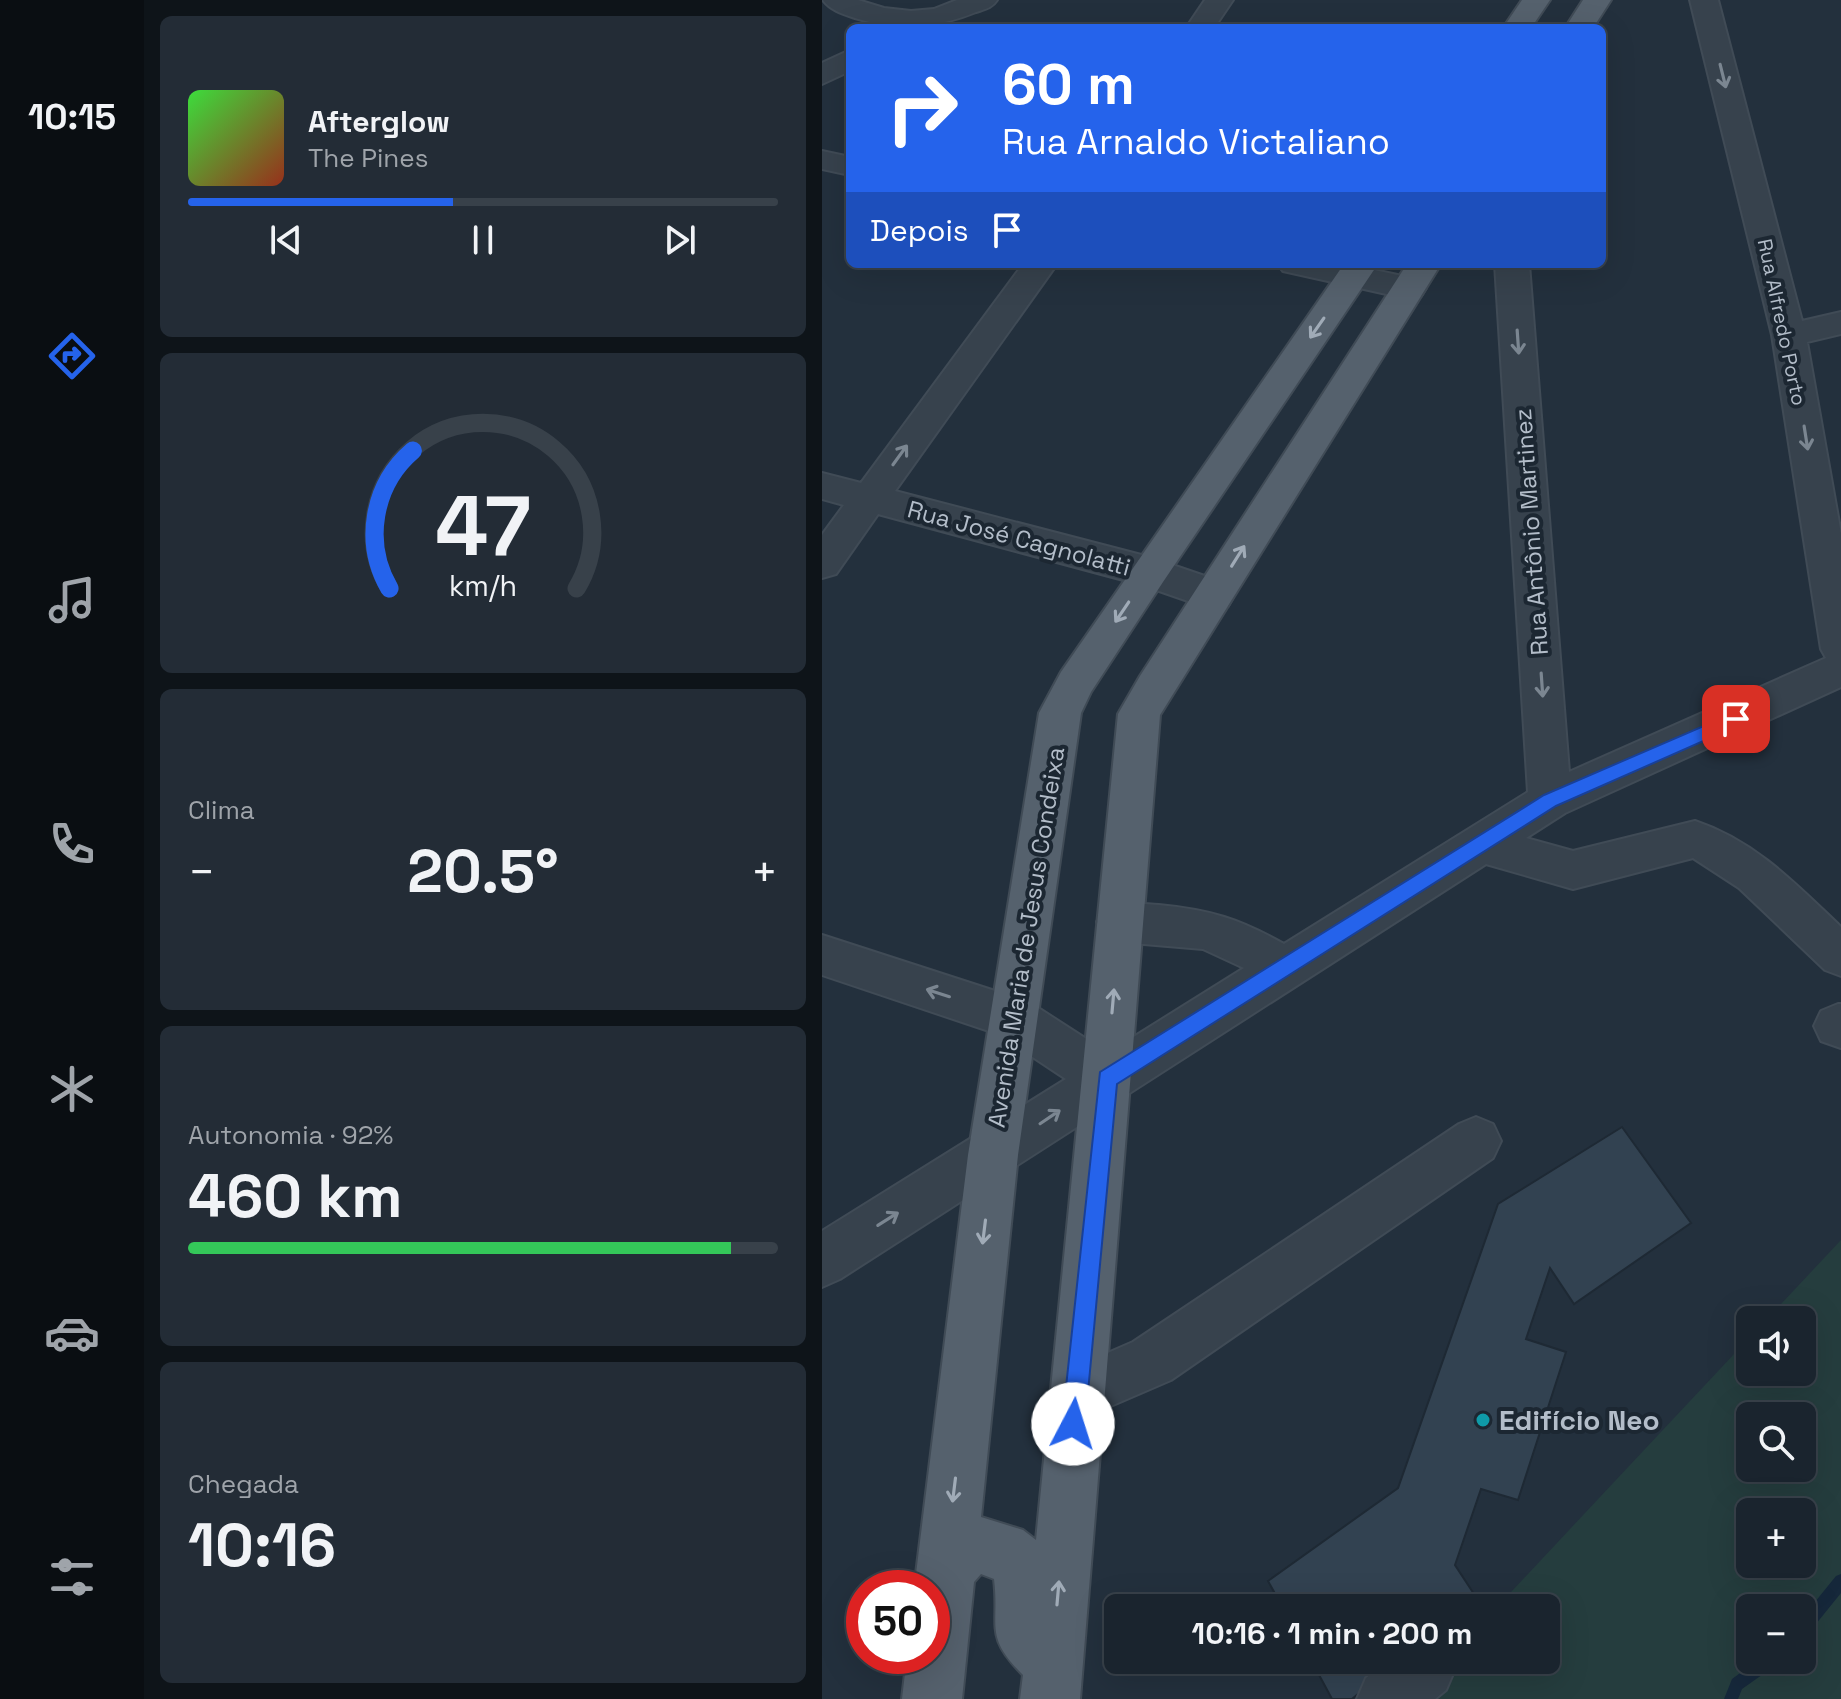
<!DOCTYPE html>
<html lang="pt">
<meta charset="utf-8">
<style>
body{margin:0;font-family:"Space Grotesk",sans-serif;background:#232c36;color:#f1f3f6;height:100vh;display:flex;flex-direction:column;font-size:30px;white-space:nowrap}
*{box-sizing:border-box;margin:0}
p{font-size:26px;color:#9fa4aa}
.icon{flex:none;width:44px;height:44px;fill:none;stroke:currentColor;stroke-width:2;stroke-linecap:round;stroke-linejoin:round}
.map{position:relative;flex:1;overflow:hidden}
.sheet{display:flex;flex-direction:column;gap:16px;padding:16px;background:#0e1419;width:678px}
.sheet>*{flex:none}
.guide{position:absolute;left:24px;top:24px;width:760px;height:244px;border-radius:12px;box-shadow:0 8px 32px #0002,0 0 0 2px #38414a;background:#2563eb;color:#fff;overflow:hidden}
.tools{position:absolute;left:914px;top:1306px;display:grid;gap:16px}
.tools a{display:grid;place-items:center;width:80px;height:80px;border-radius:12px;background:#1a242e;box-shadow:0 8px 32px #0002,0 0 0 2px #38414a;font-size:40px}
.speed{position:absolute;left:24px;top:1570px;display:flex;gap:16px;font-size:40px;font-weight:700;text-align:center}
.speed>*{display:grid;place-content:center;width:104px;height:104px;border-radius:50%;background:#1a242e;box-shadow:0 8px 32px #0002,0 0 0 2px #38414a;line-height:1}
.speed .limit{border:12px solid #d22;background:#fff;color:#111}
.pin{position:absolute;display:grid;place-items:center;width:68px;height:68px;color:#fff;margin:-34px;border-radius:16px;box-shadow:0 4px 12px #0006}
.me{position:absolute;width:88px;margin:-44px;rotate:5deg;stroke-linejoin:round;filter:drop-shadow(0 0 6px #0008)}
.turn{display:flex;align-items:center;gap:28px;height:168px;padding:0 24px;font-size:36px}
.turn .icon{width:104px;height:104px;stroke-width:2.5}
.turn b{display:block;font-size:56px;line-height:68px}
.then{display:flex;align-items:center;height:76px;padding:0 24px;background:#0003;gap:16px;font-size:30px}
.big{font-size:60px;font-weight:600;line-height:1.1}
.sheet .widget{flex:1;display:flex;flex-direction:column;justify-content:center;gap:12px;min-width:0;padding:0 28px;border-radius:12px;background:#232c36}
.sheet .dial{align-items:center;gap:0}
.dial svg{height:208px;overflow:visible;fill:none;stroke:#38414a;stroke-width:7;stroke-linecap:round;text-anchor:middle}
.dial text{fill:#f1f3f6;stroke:none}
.song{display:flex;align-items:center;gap:24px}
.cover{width:96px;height:96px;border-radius:12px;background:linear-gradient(135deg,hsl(120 70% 55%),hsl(10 70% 35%))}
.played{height:8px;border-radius:4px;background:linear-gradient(90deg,#2563eb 45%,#38414a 45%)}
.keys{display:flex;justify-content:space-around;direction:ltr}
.heat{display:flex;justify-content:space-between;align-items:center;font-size:44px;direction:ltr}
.charge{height:12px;border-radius:6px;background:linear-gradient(90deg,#34c759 92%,#38414a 0)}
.trip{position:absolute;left:282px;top:1594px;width:456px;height:80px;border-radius:12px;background:#1a242e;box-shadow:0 8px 32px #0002,0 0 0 2px #38414a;font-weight:600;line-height:80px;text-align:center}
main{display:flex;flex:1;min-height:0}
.tabs{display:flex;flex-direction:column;width:144px;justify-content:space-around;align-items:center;background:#0a0e12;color:#9fa4aa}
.tabs .icon{width:56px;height:56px}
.tabs .selected{color:#2563eb}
.tabs b{font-size:36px;color:#f1f3f6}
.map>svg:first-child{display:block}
</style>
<main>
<nav class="tabs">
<b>10:15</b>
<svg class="icon selected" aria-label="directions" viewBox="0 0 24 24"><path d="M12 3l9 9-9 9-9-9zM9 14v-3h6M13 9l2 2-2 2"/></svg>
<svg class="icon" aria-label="music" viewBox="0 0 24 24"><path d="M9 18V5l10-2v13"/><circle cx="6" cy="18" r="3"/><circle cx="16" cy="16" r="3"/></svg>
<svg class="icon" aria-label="phone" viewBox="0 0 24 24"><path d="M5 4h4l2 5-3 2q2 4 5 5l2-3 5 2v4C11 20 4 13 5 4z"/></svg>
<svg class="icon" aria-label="climate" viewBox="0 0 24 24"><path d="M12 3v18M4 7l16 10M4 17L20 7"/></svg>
<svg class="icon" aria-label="car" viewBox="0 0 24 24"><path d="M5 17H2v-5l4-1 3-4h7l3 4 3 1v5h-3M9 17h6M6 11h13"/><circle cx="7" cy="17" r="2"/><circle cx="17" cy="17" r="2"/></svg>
<svg class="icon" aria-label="filters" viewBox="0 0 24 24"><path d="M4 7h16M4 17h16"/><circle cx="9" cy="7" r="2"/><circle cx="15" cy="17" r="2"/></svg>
</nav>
<section class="sheet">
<div class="widget">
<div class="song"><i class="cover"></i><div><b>Afterglow</b><p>The Pines</p></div></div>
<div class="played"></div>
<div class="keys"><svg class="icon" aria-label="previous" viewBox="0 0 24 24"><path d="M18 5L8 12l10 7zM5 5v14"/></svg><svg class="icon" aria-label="pause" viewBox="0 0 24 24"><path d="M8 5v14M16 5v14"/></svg><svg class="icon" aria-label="next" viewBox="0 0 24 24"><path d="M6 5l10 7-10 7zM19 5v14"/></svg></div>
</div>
<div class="widget dial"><svg viewBox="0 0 100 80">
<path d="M14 69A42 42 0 1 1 86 69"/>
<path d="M14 69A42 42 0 0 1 23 16" stroke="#2563eb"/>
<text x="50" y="56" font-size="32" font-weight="700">47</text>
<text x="50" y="72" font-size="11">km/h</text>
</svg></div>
<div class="widget"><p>Clima</p>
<div class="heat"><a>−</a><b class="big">20.5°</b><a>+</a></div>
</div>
<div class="widget"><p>Autonomia · 92%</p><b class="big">460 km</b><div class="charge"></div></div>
<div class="widget"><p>Chegada</p><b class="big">10:16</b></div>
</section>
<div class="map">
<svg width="1019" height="1699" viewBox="0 0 1019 1699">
<rect width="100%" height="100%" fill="#23303d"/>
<path fill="#253d3e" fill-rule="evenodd" d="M 1019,1240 L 1019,1699 L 589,1699 L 626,1660 L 724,1660 L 724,1608 L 674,1608 L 928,1337 L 928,1372 L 980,1372 L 980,1320 L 944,1320 ZM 928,1416 L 980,1416 L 980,1468 L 928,1468 ZM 928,1512 L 980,1512 L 980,1564 L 928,1564 ZM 928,1608 L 980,1608 L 980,1660 L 928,1660 Z"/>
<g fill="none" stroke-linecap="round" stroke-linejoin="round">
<path fill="#16283b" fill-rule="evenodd" d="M 1019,1574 L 1019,1593 L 985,1635 L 980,1637 L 980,1618 L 1014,1576 Z
M 936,1660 L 956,1660 L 954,1665 L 920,1689 L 916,1699 L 902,1699 L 910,1679 Z"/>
</g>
<path fill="#324251" stroke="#1e2934" stroke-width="2" d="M 800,1127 L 869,1223 L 752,1304 L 728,1268 L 704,1339 L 744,1352 L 696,1500 L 659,1489 L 633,1565 L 652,1594 L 636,1608 L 461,1608 L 446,1581 L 576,1488 L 676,1204 Z
M 489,1660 L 576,1660 L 530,1699 L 510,1699 Z"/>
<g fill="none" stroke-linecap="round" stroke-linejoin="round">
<defs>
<path id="minor" d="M 1,0 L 36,0 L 62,8 L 89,11 L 112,9 L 135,0 L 175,0 C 170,8 163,9 154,12 C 113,29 75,31 33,18 C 21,14 8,10 1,0 Z
M 383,0 L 411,0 L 392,28 L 364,28 Z
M 868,0 L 896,0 L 980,321 L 1019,312 L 1019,334 L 985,342 L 1019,534 L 1019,687 L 743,813 L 704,838 L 751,851 L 873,821 C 933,841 974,884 1019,927 L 1019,976 L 1003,970 L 917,888 L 871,858 L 751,889 L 664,864 L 18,1279 L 0,1287 L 0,1231 L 244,1079 L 176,1034 L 0,975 L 0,935 L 207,1002 L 286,1053 L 422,968 L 381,949 L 298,942 L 282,936 L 275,922 L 282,908 C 301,901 317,904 337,905 C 389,910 417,919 462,944 L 706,792 L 673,264 L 707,264 L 747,772 L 1004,658 L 999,649 L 950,335 Z
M 28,50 L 28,71 L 0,84 L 0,63 Z
M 0,151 L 28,157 L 28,175 L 0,169 Z
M 201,264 L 235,264 L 73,491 L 327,557 L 406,584 L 412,595 L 406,606 L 392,610 L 320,585 L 56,514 L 14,574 L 0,578 L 0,535 L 22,505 L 0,499 L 0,473 L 39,483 Z
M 456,264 L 524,264 L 599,280 L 604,288 L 599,296 L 587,299 L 461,271 Z
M 1016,1004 L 1019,1004 L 1019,1048 L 999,1041 L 992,1026 L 999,1011 Z
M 654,1117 L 671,1124 L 679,1141 L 671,1158 L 349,1380 L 254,1421 L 235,1413 L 227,1394 L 235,1375 L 311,1342 L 637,1124 Z
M 567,1660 L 629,1660 L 633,1669 L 624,1690 L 613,1699 L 535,1699 L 544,1678 Z"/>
<path id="major" d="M 700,0 L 728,0 L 709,28 L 681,28 Z
M 761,0 L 789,0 L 771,28 L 743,28 Z
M 522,264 L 556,264 L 341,582 L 269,692 L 259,713 L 196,1155 L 159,1517 L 201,1530 L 214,1540 L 296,714 L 318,676 L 585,264 L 619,264 L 338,715 L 258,1699 L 198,1699 L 201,1675 C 161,1635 178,1627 172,1579 L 159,1574 L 152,1582 L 140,1699 L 80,1699 L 85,1656 L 110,1656 L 110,1588 L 94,1588 L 94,1574 L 146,1155 L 217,713 L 239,672 Z"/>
</defs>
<use href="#minor" stroke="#404b56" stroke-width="4"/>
<use href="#major" stroke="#404b56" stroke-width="4"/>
<use href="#minor" fill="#37424d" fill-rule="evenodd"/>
<use href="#major" fill="#55616d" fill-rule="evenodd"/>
</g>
<defs><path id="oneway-shaft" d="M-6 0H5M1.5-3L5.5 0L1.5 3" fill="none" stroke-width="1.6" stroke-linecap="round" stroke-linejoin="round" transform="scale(2)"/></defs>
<g stroke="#7b8691">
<use href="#oneway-shaft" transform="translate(901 76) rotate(76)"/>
<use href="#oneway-shaft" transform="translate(696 342) rotate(86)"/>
<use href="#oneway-shaft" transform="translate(984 438) rotate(81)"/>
<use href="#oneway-shaft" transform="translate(78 455) rotate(-54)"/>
<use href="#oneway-shaft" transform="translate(720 685) rotate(86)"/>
<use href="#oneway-shaft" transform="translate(116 993) rotate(-162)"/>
<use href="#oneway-shaft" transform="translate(228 1117) rotate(-34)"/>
<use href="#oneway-shaft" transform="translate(66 1219) rotate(-32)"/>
</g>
<g stroke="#a0abb7">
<use href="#oneway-shaft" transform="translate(495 328) rotate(125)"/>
<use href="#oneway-shaft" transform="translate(416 556) rotate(-58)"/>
<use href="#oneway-shaft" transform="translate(300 612) rotate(124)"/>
<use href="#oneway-shaft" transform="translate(291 1001) rotate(-85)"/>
<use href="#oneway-shaft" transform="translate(162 1232) rotate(97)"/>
<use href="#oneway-shaft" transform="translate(132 1490) rotate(97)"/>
<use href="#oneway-shaft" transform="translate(236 1593) rotate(-85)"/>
</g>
<path fill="#2563eb" stroke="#184099" stroke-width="2" d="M 914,712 L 920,714 L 922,719 L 920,724 L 734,806 L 295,1084 L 263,1424 L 259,1432 L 251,1435 L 243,1432 L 240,1424 L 278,1072 L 722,795 Z"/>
<circle fill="#0f9aa8" stroke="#1c2732" stroke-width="3" cx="661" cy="1420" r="8"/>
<g text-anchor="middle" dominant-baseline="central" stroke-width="8" stroke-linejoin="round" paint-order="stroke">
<g font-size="20" fill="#b3bdc9" stroke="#1c2732">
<text transform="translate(960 322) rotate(78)">Rua Alfredo Porto</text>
</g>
<g font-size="24" fill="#b3bdc9" stroke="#1c2732">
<text transform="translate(709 532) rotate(-94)">Rua Antônio Martinez</text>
<text transform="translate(197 538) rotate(15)">Rua José Cagnolatti</text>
<text transform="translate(204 937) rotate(-81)">Avenida Maria de Jesus Condeixa</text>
</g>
<g font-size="28" font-weight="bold" fill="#b3bdc9" stroke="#1c2732" text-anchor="start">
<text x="677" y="1420">Edifício Neo</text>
</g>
</g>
</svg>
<div class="tools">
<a><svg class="icon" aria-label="sound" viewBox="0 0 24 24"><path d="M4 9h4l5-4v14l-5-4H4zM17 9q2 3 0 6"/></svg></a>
<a><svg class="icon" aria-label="search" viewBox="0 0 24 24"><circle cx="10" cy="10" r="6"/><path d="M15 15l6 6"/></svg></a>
<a>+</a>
<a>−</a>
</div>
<div class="speed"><div class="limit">50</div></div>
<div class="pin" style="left:914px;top:719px;background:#d93025"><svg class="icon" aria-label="arrive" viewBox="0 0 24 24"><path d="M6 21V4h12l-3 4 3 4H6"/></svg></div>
<svg class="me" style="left:251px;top:1424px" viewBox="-20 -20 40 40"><circle r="19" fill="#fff"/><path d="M0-13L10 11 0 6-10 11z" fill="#2563eb"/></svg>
<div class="trip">10:16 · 1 min · 200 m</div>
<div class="guide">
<div class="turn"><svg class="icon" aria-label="right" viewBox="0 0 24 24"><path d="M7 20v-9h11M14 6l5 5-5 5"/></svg><div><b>60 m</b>Rua Arnaldo Victaliano</div></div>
<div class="then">Depois<svg class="icon" aria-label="arrive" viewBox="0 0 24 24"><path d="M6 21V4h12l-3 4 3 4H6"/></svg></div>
</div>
</div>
</main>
